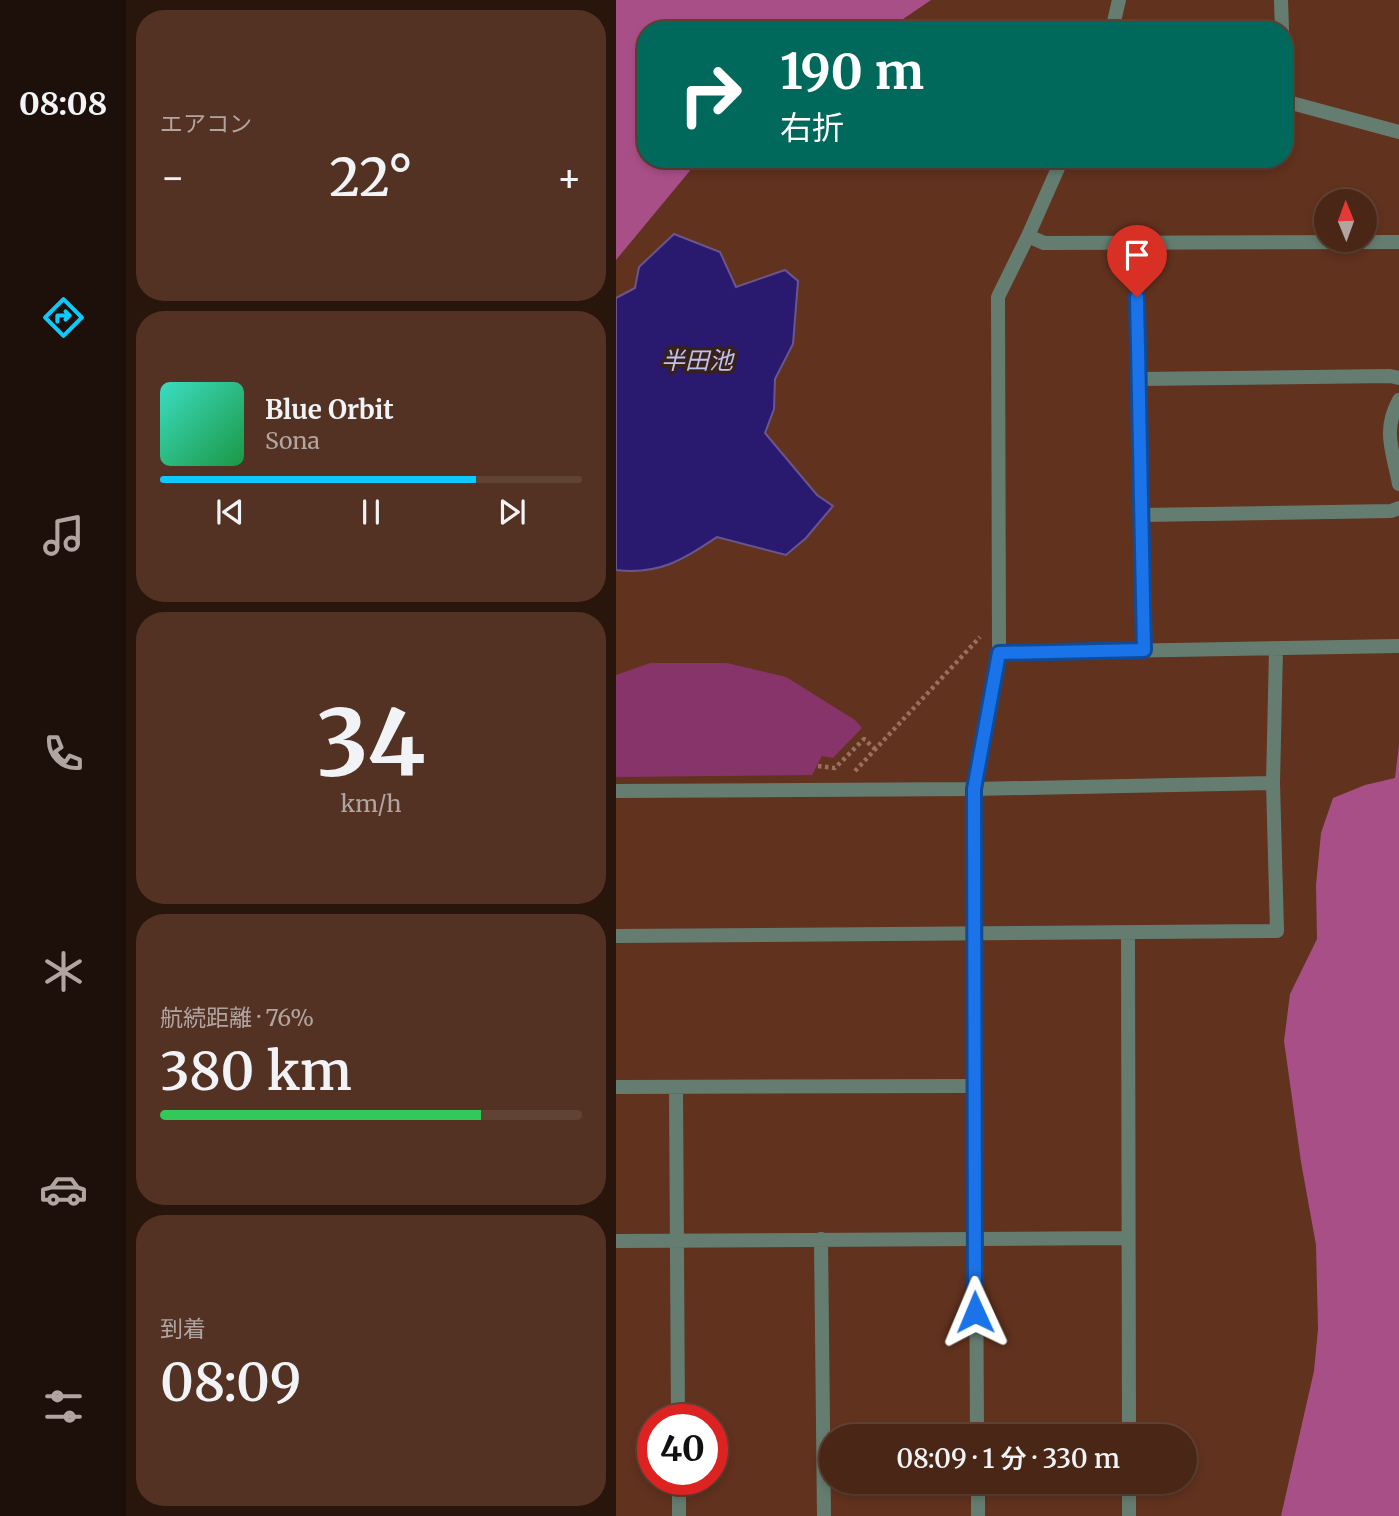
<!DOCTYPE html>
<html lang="ja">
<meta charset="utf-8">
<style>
body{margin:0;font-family:Merriweather,"Noto Sans JP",serif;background:#533223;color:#f1f3f6;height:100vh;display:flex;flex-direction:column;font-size:26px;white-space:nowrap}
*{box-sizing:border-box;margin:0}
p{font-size:23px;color:#b1a5a1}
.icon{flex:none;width:38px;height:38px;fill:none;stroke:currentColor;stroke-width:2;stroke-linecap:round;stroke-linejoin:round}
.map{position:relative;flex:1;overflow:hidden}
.panel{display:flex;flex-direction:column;gap:10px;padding:10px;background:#28150c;width:490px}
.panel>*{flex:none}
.guide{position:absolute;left:21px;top:21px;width:656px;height:147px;border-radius:28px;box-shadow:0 4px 10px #0003,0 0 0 2px #614335;background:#00695c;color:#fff;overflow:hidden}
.needle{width:46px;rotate:359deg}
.buttons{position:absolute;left:698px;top:189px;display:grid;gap:14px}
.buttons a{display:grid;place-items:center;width:63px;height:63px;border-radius:50%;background:#492616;box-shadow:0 4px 10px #0003,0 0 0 2px #614335;font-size:35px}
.speed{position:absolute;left:21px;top:1404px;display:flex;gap:14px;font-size:35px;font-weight:700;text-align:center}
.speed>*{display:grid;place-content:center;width:91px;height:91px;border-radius:50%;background:#492616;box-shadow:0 4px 10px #0003,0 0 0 2px #614335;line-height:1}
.speed .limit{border:10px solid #d22;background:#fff;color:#111}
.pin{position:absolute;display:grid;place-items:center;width:60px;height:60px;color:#fff;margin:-72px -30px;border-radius:50% 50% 50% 0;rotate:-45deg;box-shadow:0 0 7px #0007}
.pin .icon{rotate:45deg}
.me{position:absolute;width:77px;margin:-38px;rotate:359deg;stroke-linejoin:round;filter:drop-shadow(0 0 5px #0008)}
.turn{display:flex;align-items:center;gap:24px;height:147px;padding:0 28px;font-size:32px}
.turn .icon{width:91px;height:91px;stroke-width:2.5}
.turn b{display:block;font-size:49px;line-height:60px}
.big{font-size:52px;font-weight:600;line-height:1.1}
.panel .widget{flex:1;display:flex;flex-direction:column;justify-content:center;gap:10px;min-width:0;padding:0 24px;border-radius:28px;background:#533223}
.panel .dial{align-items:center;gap:0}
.dial b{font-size:91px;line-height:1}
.song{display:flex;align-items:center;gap:21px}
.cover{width:84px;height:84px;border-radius:10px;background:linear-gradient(135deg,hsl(170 70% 55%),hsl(140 70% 35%))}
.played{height:7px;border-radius:4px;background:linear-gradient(90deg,#0ecafa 75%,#614335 75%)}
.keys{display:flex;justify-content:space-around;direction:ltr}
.heat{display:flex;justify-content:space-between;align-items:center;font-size:38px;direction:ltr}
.charge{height:10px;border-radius:5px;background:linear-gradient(90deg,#34c759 76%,#614335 0)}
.trip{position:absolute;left:203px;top:1424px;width:378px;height:70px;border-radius:35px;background:#492616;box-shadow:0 4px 10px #0003,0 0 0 2px #614335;font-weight:600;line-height:70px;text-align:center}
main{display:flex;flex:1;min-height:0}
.tabs{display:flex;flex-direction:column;width:126px;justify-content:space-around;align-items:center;background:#1d0f09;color:#b1a5a1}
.tabs .icon{width:49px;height:49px}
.tabs .on{color:#0ecafa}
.tabs b{font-size:32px;color:#f1f3f6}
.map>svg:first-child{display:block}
</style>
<main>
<nav class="tabs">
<b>08:08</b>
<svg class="icon on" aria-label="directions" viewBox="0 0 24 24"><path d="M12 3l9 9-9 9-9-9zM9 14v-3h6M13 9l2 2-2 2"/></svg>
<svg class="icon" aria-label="music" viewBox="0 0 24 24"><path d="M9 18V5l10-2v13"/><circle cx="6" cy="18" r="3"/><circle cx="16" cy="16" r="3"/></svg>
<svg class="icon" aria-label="phone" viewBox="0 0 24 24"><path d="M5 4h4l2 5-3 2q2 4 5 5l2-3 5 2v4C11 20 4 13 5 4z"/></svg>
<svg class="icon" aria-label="climate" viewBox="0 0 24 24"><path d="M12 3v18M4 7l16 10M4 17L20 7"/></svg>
<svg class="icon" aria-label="car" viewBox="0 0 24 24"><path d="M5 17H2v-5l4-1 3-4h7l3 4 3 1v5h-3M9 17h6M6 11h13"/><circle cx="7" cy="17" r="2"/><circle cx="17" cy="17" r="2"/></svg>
<svg class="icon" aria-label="filters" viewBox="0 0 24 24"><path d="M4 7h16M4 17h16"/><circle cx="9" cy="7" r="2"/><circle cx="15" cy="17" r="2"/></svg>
</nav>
<section class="panel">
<div class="widget"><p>エアコン</p>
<div class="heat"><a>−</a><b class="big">22°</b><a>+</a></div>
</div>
<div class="widget">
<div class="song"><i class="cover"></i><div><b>Blue Orbit</b><p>Sona</p></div></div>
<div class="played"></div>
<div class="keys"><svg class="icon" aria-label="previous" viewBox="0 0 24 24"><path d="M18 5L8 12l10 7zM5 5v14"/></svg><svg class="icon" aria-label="pause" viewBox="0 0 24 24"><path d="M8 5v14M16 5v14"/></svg><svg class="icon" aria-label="next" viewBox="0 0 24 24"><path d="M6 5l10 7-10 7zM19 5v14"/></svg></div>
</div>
<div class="widget dial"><b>34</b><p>km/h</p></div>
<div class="widget"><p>航続距離 · 76%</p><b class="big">380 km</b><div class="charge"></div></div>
<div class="widget"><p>到着</p><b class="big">08:09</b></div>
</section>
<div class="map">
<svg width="783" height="1516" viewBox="0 0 783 1516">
<rect width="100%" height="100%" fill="#61321e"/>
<path fill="#86346a" d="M 34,663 L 111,663 L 170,677 L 239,720 L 246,728 L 217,758 L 206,756 L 196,775 L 0,777 L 0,675 Z"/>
<path fill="#a94f88" d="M 0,0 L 315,0 L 271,30 L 30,30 L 30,159 L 87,159 L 77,167 L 0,260 Z
M 783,745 L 783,1516 L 665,1516 L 698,1371 L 702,1329 L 700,1245 L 685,1162 L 668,1041 L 674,994 L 701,939 L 700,885 L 705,833 L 717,798 L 749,785 L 779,778 Z"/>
<path fill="#2a1a6f" stroke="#6a558d" stroke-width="2" d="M 58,234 L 104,252 L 120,287 L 169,270 L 182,281 L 177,344 L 159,379 L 158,409 L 149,433 L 201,495 L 217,506 L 190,538 L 170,555 L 101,537 C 66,560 44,575 0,570 L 0,298 L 19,288 L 23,267 Z"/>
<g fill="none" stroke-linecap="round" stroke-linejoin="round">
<path stroke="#99705f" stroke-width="4.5" stroke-dasharray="3.5 3.5" stroke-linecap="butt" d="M 202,766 L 219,768 L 248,739 L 259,749
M 239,771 L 364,637"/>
<path stroke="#657d70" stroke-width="14" d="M 665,0 L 666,30
M 496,30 L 503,0
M 668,101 L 783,132
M 412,236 L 428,243 L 783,242
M 521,243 L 521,379 L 774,376 L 783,378
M 521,379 L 525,515 L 775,511 L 783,508
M 783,400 C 766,431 777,451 783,484
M 525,515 L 528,650
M 383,653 L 783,646
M 358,789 L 383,653 L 382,297 L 412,236 L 446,159
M 0,791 L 358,789 L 657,783
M 512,934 L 513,1437
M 0,936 L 661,931 L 657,783 L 660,649
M 0,1087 L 358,1086
M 60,1087 L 62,1419
M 205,1239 L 208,1516
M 0,1241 L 511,1238
M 63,1479 L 63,1516
M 513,1482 L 513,1516"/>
<path stroke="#657d70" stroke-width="14" d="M 358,789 L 361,1437
M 362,1482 L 362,1516"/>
</g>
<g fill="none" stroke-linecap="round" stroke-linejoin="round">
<defs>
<path id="route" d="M 359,1312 L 358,789 L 383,653 L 528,650 L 521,297"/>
</defs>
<use href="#route" stroke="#114b97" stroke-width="18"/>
<use href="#route" stroke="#1a73e8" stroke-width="12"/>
</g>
<g text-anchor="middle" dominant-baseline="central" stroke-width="7" stroke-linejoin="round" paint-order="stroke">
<g font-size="24" font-style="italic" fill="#bfc1f0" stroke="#372118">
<text x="81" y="360">半田池</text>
</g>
</g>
</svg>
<div class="buttons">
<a><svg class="needle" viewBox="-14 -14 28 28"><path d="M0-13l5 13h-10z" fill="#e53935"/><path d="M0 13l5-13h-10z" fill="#b1a5a1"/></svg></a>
</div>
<div class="speed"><div class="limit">40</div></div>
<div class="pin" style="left:521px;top:297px;background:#d93025"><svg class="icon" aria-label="arrive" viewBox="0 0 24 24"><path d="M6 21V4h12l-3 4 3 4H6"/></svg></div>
<svg class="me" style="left:359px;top:1312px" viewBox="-20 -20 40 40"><path d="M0-17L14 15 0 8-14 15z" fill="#1a73e8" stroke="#fff" stroke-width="4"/></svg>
<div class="trip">08:09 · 1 分 · 330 m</div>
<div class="guide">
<div class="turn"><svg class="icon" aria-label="right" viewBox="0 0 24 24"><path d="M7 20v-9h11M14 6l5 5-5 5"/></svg><div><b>190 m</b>右折</div></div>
</div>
</div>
</main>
